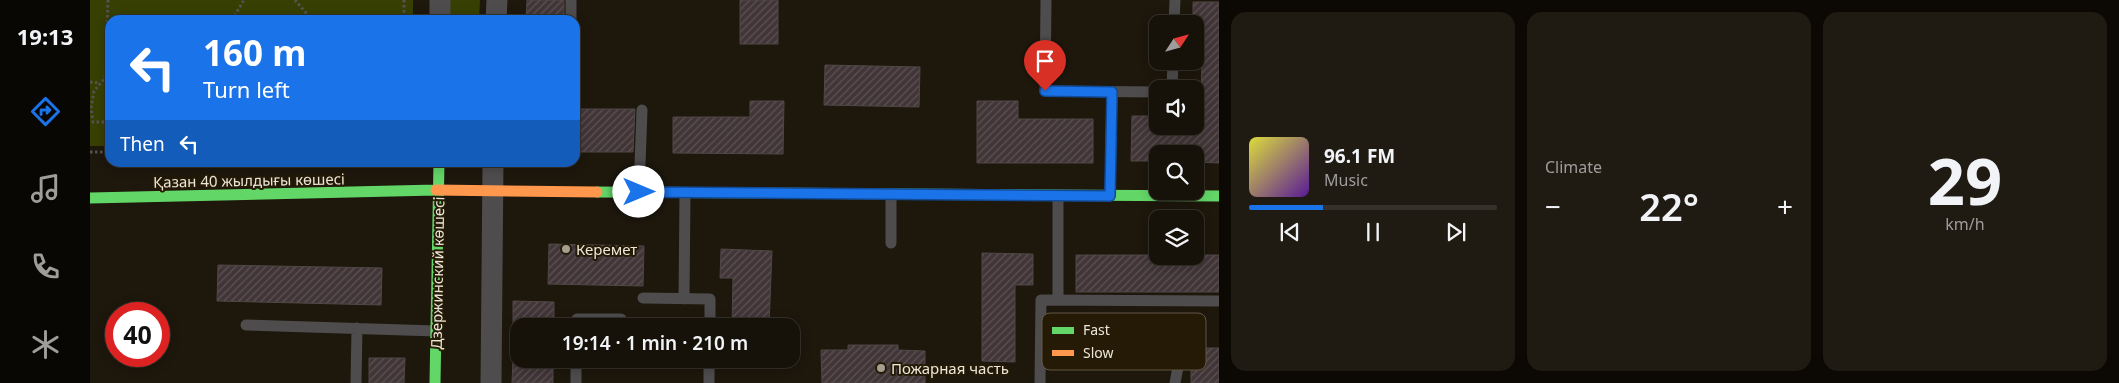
<!DOCTYPE html>
<meta charset="utf-8">
<style>
body{margin:0;font-family:"Noto Sans",sans-serif;background:#1f1a12;color:#f1f3f6;height:100vh;display:flex;flex-direction:column;font-size:19px;white-space:nowrap}
*{box-sizing:border-box;margin:0}
p{font-size:16px;color:#9e9d9c}
.icon{flex:none;width:28px;height:28px;fill:none;stroke:currentColor;stroke-width:2;stroke-linecap:round;stroke-linejoin:round}
.map{position:relative;flex:1;overflow:hidden}
.drawer{display:flex;flex-direction:column;gap:12px;padding:12px;background:#0c0905;width:900px}
.drawer>*{flex:none}
.hud{position:absolute;left:15px;top:15px;width:475px;height:152px;border-radius:15px;box-shadow:0 2px 12px #0003,0 0 0 1px #35312a;background:#1a73e8;color:#fff;overflow:hidden}
.needle{width:32px;rotate:54deg}
.controls{position:absolute;left:1059px;top:15px;display:grid;gap:10px}
.controls a{display:grid;place-items:center;width:55px;height:55px;border-radius:10px;background:#161109;box-shadow:0 2px 12px #0003,0 0 0 1px #35312a;font-size:25px}
.speed{position:absolute;left:15px;top:302px;display:flex;gap:10px;font-size:25px;font-weight:700;text-align:center}
.speed>*{display:grid;place-content:center;width:65px;height:65px;border-radius:50%;background:#161109;box-shadow:0 2px 12px #0003,0 0 0 1px #35312a;line-height:1}
.speed .limit{border:8px solid #d22;background:#fff;color:#111}
.pin{position:absolute;display:grid;place-items:center;width:42px;height:42px;color:#fff;margin:-51px -21px;border-radius:50% 50% 50% 0;rotate:-45deg;box-shadow:0 0 5px #0007}
.pin .icon{rotate:45deg}
.me{position:absolute;width:55px;margin:-28px;rotate:90deg;stroke-linejoin:round;filter:drop-shadow(0 0 4px #0008)}
.turn{display:flex;align-items:center;gap:18px;height:105px;padding:0 15px;font-size:22px}
.turn .icon{width:65px;height:65px;stroke-width:2.5}
.turn b{display:block;font-size:35px;line-height:42px}
.then{display:flex;align-items:center;height:48px;padding:0 15px;background:#0003;gap:10px;font-size:19px}
.big{font-size:38px;font-weight:600;line-height:1.1}
.drawer .card{flex:1;display:flex;flex-direction:column;justify-content:center;gap:8px;min-width:0;padding:0 18px;border-radius:15px;background:#1f1a12}
.drawer .dial{align-items:center;gap:0}
.dial b{font-size:65px;line-height:1}
.song{display:flex;align-items:center;gap:15px}
.cover{width:60px;height:60px;border-radius:8px;background:linear-gradient(135deg,hsl(60 70% 55%),hsl(270 70% 35%))}
.played{height:5px;border-radius:2px;background:linear-gradient(90deg,#1a73e8 30%,#35312a 30%)}
.keys{display:flex;justify-content:space-around;direction:ltr}
.heat{display:flex;justify-content:space-between;align-items:center;font-size:28px;direction:ltr}
.drawer .tiles{flex:1;display:grid;gap:12px;grid-template-columns:repeat(3,1fr)}
.trip{position:absolute;left:420px;top:318px;width:290px;height:50px;border-radius:15px;background:#161109;box-shadow:0 2px 12px #0003,0 0 0 1px #35312a;font-weight:600;line-height:50px;text-align:center}
main{display:flex;flex:1;min-height:0}
.dock{display:flex;flex-direction:column;width:90px;justify-content:space-around;align-items:center;background:#090704;color:#9e9d9c}
.dock .icon{width:35px;height:35px}
.dock .selected{color:#1a73e8}
.dock b{font-size:22px;color:#f1f3f6}
.map>svg:first-child{display:block}
</style>
<main>
<nav class="dock">
<b>19:13</b>
<svg class="icon selected" aria-label="directions" viewBox="0 0 24 24"><path d="M12 3l9 9-9 9-9-9zM9 14v-3h6M13 9l2 2-2 2"/></svg>
<svg class="icon" aria-label="music" viewBox="0 0 24 24"><path d="M9 18V5l10-2v13"/><circle cx="6" cy="18" r="3"/><circle cx="16" cy="16" r="3"/></svg>
<svg class="icon" aria-label="phone" viewBox="0 0 24 24"><path d="M5 4h4l2 5-3 2q2 4 5 5l2-3 5 2v4C11 20 4 13 5 4z"/></svg>
<svg class="icon" aria-label="climate" viewBox="0 0 24 24"><path d="M12 3v18M4 7l16 10M4 17L20 7"/></svg>
</nav>
<div class="map">
<svg width="1129" height="383" viewBox="0 0 1129 383">
<defs>
<pattern id="building-hatch" width="6" height="6" patternUnits="userSpaceOnUse" patternTransform="scale(1.25)"><rect width="6" height="6" fill="#413538"/><path d="M-1 1l2-2M0 6l6-6M5 7l2-2" fill="none" stroke="#5d5254"/></pattern>
</defs>
<rect width="100%" height="100%" fill="#1d170c"/>
<path fill="#374002" d="M 0,0 L 323,0 L 323,20 L 20,20 L 20,146 L 0,146 Z
M 359,0 L 390,0 L 389,20 L 358,20 Z"/>
<path fill="url(#building-hatch)" stroke="#504847" d="M 437,0 L 474,0 L 474,20 L 436,20 Z
M 650,0 L 688,0 L 688,44 L 650,44 Z
M 1103,2 L 1129,2 L 1129,163 L 1105,162 L 1105,154 L 1068,154 L 1068,161 L 1041,161 L 1042,116 L 1068,116 L 1068,126 L 1110,126 L 1113,28 L 1105,28 L 1105,24 L 1103,24 Z
M 735,65 L 830,67 L 829,107 L 734,105 Z
M 660,101 L 694,101 L 693,154 L 583,153 L 583,117 L 660,117 Z
M 887,101 L 928,101 L 928,119 L 1003,119 L 1003,163 L 887,163 Z
M 485,109 L 545,109 L 543,152 L 485,152 Z
M 459,244 L 554,246 L 553,286 L 458,284 Z
M 631,249 L 682,251 L 679,326 L 642,326 L 643,278 L 630,278 Z
M 892,253 L 943,254 L 943,285 L 925,285 L 925,362 L 892,361 Z
M 986,255 L 1129,255 L 1129,292 L 986,292 Z
M 128,265 L 292,268 L 291,305 L 127,301 Z
M 423,301 L 464,302 L 464,326 L 423,326 Z
M 758,345 L 808,345 L 808,350 L 835,351 L 835,383 L 732,383 L 731,350 L 758,350 Z
M 1101,348 L 1129,348 L 1129,383 L 1101,383 Z
M 279,358 L 315,358 L 314,383 L 279,383 Z
M 423,359 L 463,359 L 463,383 L 422,383 Z"/>
<g fill="none" stroke-linecap="round" stroke-linejoin="round">
<path stroke="#56524f" stroke-width="3" stroke-dasharray="2.5 2.5" stroke-linecap="butt" d="M 18,0 L 15,78 L 4,91 L 1,108 L 3,122 L 20,122
M 205,0 L 222,20
M 314,0 L 314,20
M 142,20 L 154,0
M 0,82 L 10,83
M 0,152 L 20,152"/>
<path stroke="#4e4c4d" stroke-width="11" d="M 956,0 L 955,91 L 1068,92
M 481,20 L 481,0
M 1084,24 L 1085,0
M 1082,89 L 1083,61
M 549,191 L 552,110
M 1020,195 L 1022,92
M 801,243 L 801,195
M 553,298 L 620,299 L 620,326
M 594,299 L 595,193
M 968,299 L 968,196
M 156,325 L 346,331
M 487,326 L 487,319 L 531,319
M 266,383 L 267,328
M 486,383 L 486,359
M 619,383 L 619,359
M 950,383 L 951,300 L 1129,301
M 1085,383 L 1088,367"/>
<path stroke="#4e4c4d" stroke-width="21" d="M 350,20 L 350,0
M 406,20 L 407,0
M 401,383 L 403,162"/>
<path stroke="#63d668" stroke-width="11" d="M 507,192 L 1129,196
M 0,198 L 346,190
M 345,383 L 349,162"/>
<path stroke="#ff974d" stroke-width="11" d="M 346,190 L 507,192"/>
</g>
<g fill="none" stroke-linecap="round" stroke-linejoin="round">
<defs>
<path id="route" d="M 549,192 L 1020,196 L 1022,92 L 955,91"/>
</defs>
<use href="#route" stroke="#114b97" stroke-width="12"/>
<use href="#route" stroke="#1a73e8" stroke-width="9"/>
</g>
<g fill="#a49e91" stroke="#241a05" stroke-width="2">
<circle cx="476" cy="249" r="5"/>
<circle cx="791" cy="368" r="5"/>
</g>
<g text-anchor="middle" dominant-baseline="central" stroke-width="4" stroke-linejoin="round" paint-order="stroke">
<g font-size="15" fill="#ede6d9" stroke="#241a05">
<text transform="translate(159 180) rotate(-1)">Қазан 40 жылдығы көшесі</text>
<text transform="translate(347 273) rotate(-89)">Дзержинский көшесі</text>
</g>
<g font-size="15" fill="#ede6d9" stroke="#241a05" text-anchor="start">
<text x="486" y="249">Керемет</text>
<text x="801" y="368">Пожарная часть</text>
</g>
</g>
<rect x="952" y="313" width="164" height="57" rx="8" fill="#241a05" stroke="#605745" stroke-width="1"/>
<rect x="962" y="327" width="22" height="7" fill="#63d668"/>
<rect x="962" y="350" width="22" height="6" fill="#ff974d"/>
<g font-size="14" fill="#ede6d9">
<text x="993" y="335">Fast</text>
<text x="993" y="358">Slow</text>
</g>
</svg>
<div class="controls">
<a><svg class="needle" viewBox="-14 -14 28 28"><path d="M0-13l5 13h-10z" fill="#e53935"/><path d="M0 13l5-13h-10z" fill="#9e9d9c"/></svg></a>
<a><svg class="icon" aria-label="sound" viewBox="0 0 24 24"><path d="M4 9h4l5-4v14l-5-4H4zM17 9q2 3 0 6"/></svg></a>
<a><svg class="icon" aria-label="search" viewBox="0 0 24 24"><circle cx="10" cy="10" r="6"/><path d="M15 15l6 6"/></svg></a>
<a><svg class="icon" aria-label="layers" viewBox="0 0 24 24"><path d="M12 4l9 5-9 5-9-5zM3 14l9 5 9-5"/></svg></a>
</div>
<div class="speed"><div class="limit">40</div></div>
<div class="pin" style="left:955px;top:91px;background:#d93025"><svg class="icon" aria-label="arrive" viewBox="0 0 24 24"><path d="M6 21V4h12l-3 4 3 4H6"/></svg></div>
<svg class="me" style="left:549px;top:192px" viewBox="-20 -20 40 40"><circle r="19" fill="#fff"/><path d="M0-13L10 11 0 6-10 11z" fill="#1a73e8"/></svg>
<div class="trip">19:14 · 1 min · 210 m</div>
<div class="hud">
<div class="turn"><svg class="icon" aria-label="left" viewBox="0 0 24 24"><path d="M17 20v-9H6M10 6l-5 5 5 5"/></svg><div><b>160 m</b>Turn left</div></div>
<div class="then">Then<svg class="icon" aria-label="left" viewBox="0 0 24 24"><path d="M17 20v-9H6M10 6l-5 5 5 5"/></svg></div>
</div>
</div>
<section class="drawer">
<div class="tiles">
<div class="card">
<div class="song"><i class="cover"></i><div><b>96.1 FM</b><p>Music</p></div></div>
<div class="played"></div>
<div class="keys"><svg class="icon" aria-label="previous" viewBox="0 0 24 24"><path d="M18 5L8 12l10 7zM5 5v14"/></svg><svg class="icon" aria-label="pause" viewBox="0 0 24 24"><path d="M8 5v14M16 5v14"/></svg><svg class="icon" aria-label="next" viewBox="0 0 24 24"><path d="M6 5l10 7-10 7zM19 5v14"/></svg></div>
</div>
<div class="card"><p>Climate</p>
<div class="heat"><a>−</a><b class="big">22°</b><a>+</a></div>
</div>
<div class="card dial"><b>29</b><p>km/h</p></div>
</div>
</section>
</main>
